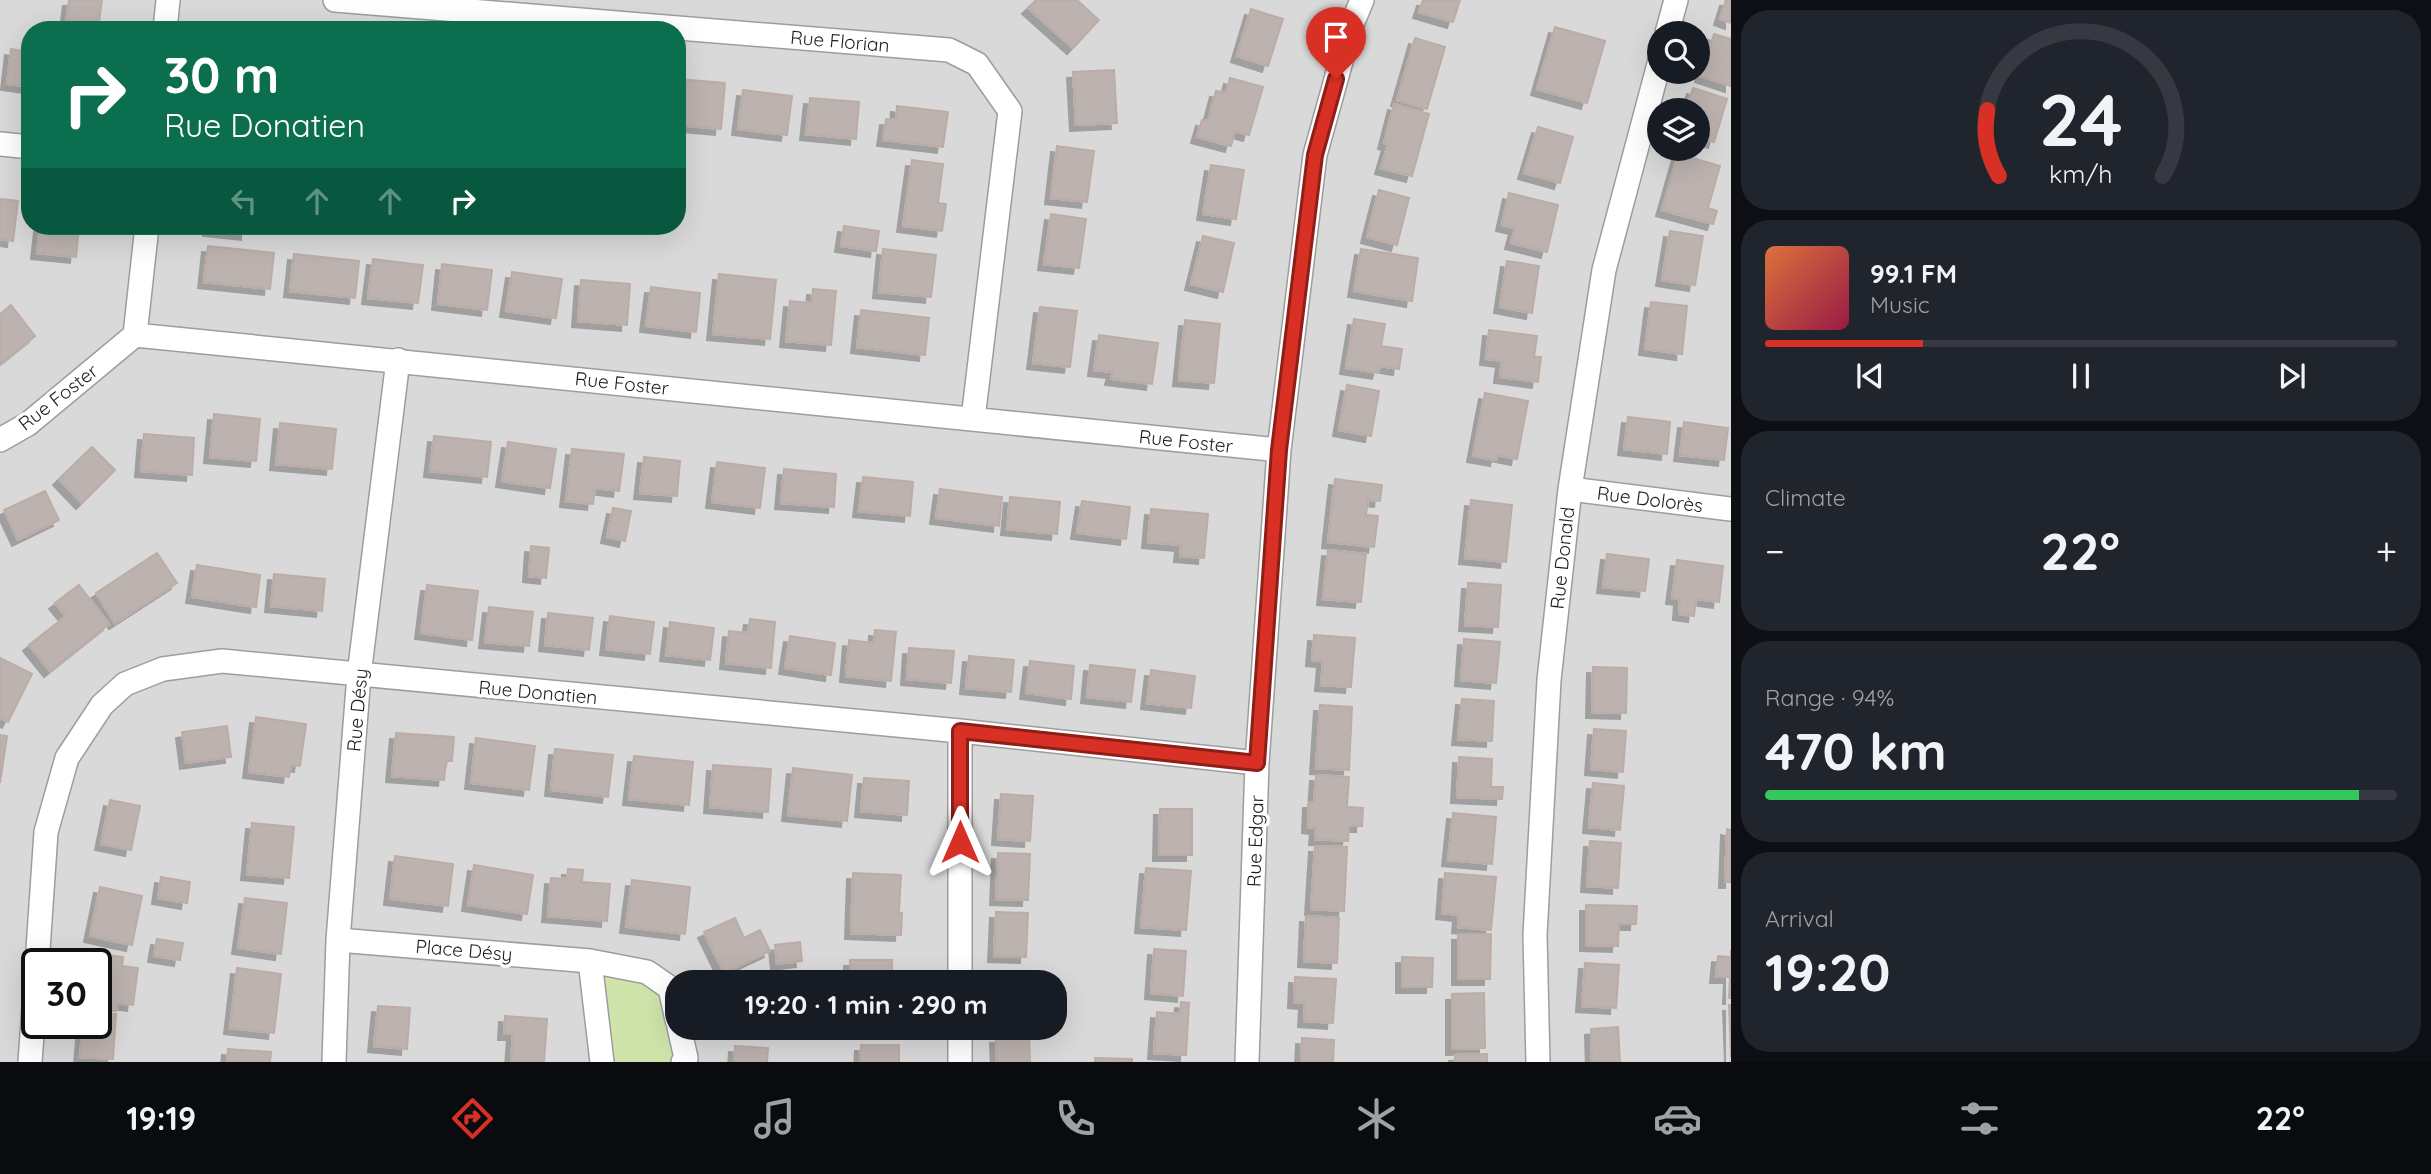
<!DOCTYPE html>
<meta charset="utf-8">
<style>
body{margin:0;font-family:Quicksand,sans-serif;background:#20242c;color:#f1f3f6;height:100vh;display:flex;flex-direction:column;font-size:26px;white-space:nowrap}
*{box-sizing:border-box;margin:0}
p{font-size:23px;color:#9ea1a6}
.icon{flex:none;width:38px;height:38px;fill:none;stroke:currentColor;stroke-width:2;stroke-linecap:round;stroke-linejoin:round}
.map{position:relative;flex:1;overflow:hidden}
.panel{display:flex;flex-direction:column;gap:10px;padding:10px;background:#0d0f14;width:700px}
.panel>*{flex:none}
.banner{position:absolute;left:21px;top:21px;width:665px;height:214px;border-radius:28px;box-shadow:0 7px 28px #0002;background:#0b6e4f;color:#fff;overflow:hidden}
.tools{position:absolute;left:1647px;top:21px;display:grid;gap:14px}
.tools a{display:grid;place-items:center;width:63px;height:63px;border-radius:50%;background:#171b24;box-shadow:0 7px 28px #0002;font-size:35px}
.speed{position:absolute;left:21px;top:948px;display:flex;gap:14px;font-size:35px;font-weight:700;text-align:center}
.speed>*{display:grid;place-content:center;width:91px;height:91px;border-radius:50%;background:#171b24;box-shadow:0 7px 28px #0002;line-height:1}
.speed .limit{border:4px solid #111;border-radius:10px;background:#fff;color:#111}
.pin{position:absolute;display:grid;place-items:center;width:60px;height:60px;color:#fff;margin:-72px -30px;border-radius:50% 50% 50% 0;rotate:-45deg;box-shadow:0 0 7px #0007}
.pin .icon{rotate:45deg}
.me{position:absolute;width:77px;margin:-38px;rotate:0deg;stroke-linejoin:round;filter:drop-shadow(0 0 5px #0008)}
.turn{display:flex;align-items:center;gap:24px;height:147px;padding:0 28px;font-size:32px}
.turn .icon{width:91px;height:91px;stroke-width:2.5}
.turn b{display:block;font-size:49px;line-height:60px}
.lanes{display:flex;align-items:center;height:66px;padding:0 28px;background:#0003;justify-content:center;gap:35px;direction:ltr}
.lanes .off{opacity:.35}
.big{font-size:52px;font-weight:700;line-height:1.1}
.panel .tile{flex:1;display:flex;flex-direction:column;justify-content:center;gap:10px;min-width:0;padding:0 24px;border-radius:28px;background:#20242c}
.panel .dial{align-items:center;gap:0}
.dial svg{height:182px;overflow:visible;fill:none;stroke:#363941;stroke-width:7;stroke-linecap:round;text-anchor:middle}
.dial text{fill:#f1f3f6;stroke:none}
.song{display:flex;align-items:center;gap:21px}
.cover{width:84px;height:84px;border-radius:10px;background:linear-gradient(135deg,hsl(20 70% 55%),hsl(340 70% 35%))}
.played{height:7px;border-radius:4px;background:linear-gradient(90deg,#d93025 25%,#363941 25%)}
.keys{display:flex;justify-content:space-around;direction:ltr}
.heat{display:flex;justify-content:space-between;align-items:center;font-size:38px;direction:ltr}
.charge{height:10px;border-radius:5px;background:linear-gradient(90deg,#34c759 94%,#363941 0)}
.trip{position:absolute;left:665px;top:970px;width:402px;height:70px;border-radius:28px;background:#171b24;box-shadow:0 7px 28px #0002;font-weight:700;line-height:70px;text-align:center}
.tabs{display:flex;height:112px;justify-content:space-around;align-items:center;background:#090b0e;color:#9ea1a6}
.tabs .icon{width:49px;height:49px}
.tabs .active{color:#d93025}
.tabs b{font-size:32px;color:#f1f3f6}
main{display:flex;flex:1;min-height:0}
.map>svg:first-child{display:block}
</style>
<main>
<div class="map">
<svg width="1731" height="1062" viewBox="0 0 1731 1062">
<defs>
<filter id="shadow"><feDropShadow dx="-6" dy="6" stdDeviation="0" flood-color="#0004"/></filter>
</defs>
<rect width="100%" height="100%" fill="#ece7e2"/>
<path fill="#dad9d9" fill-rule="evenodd" d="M 0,0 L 1731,0 L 1731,1062 L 0,1062 ZM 30,30 L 677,30 L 677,226 L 30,226 ZM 1659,33 L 1698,33 L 1698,72 L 1659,72 ZM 1659,110 L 1698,110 L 1698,149 L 1659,149 ZM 37,964 L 96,964 L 96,1024 L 37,1024 ZM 677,982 L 1055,982 L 1055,1027 L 677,1027 Z"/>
<path fill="#cfe4aa" d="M 590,961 L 670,988 L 683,1062 L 602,1062 Z"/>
<path fill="#bcb2af" stroke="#bdaca5" stroke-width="2" filter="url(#shadow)" d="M 69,0 L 102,0 L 98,30 L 65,30 Z
M 1036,0 L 1077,0 L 1099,20 L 1073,48 L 1028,8 Z
M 1423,0 L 1460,0 L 1453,22 L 1419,12 Z
M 1726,0 L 1731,0 L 1731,23 L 1720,19 Z
M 1251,9 L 1283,19 L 1268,66 L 1237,56 Z
M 229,22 L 271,26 L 271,30 L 228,30 Z
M 1555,27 L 1605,41 L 1587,103 L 1537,89 Z
M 1714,34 L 1731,39 L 1731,86 L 1701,76 Z
M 1415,38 L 1445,47 L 1427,109 L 1397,100 Z
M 11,49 L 30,52 L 30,87 L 7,84 Z
M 1114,70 L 1117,123 L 1076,125 L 1073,72 Z
M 1230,78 L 1263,87 L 1249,135 L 1235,131 L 1231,146 L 1197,137 L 1202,120 L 1208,121 L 1216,91 L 1226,93 Z
M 677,79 L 725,83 L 721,129 L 677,125 Z
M 1693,88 L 1727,99 L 1714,142 L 1698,137 L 1698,110 L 1686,110 Z
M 743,90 L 792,96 L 787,135 L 738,129 Z
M 810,98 L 859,102 L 856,139 L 806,134 Z
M 1394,104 L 1429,114 L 1412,176 L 1381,168 L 1388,144 L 1384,143 Z
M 897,106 L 948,112 L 943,147 L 883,140 L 886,119 L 896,120 Z
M 1538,127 L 1573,137 L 1560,183 L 1524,173 Z
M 1057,146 L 1094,151 L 1087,202 L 1051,198 Z
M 1678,154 L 1720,166 L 1708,208 L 1717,211 L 1713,224 L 1662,210 Z
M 912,160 L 943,164 L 938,203 L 946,204 L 942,231 L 903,226 Z
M 1211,165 L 1244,170 L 1236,219 L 1203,214 Z
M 1379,190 L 1409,198 L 1397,245 L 1367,237 Z
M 1509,193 L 1558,205 L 1547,252 L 1511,243 L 1515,228 L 1502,225 Z
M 0,199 L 18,201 L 13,241 L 0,239 Z
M 1051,214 L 1086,219 L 1079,268 L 1044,264 Z
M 40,226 L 79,226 L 76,257 L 37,253 Z
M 210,226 L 247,226 L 247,234 L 209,230 Z
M 844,226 L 879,231 L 876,251 L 841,246 Z
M 1670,231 L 1703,236 L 1695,285 L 1662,280 Z
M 1203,236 L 1234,243 L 1223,292 L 1191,284 Z
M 208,246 L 274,253 L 270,289 L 204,282 Z
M 883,249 L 936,255 L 931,297 L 879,292 Z
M 1361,249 L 1418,258 L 1412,301 L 1354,291 Z
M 294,254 L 359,261 L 355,298 L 290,291 Z
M 373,259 L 423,265 L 418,303 L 368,298 Z
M 1507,261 L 1539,266 L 1532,313 L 1500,307 Z
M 442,264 L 492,270 L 487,310 L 438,304 Z
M 512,272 L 562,279 L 556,318 L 506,311 Z
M 719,274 L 776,280 L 770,339 L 713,334 Z
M 581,280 L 630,284 L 627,325 L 578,321 Z
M 651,287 L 700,293 L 696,332 L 646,326 Z
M 813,289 L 836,291 L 831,345 L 786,341 L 790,301 L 812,303 Z
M 1651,302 L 1687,306 L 1682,354 L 1645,349 Z
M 11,305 L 35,336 L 0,364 L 0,314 Z
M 1040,307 L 1077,311 L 1070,367 L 1033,363 Z
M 861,310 L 929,318 L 925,355 L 857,347 Z
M 1354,319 L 1385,324 L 1381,346 L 1402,349 L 1399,369 L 1380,366 L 1378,373 L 1346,368 Z
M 1185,320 L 1220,324 L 1214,383 L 1179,380 Z
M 1489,330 L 1537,336 L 1534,357 L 1541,357 L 1538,382 L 1500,377 L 1502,361 L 1486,359 Z
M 1099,335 L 1158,343 L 1152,384 L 1111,379 L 1113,372 L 1094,370 Z
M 1347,385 L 1379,391 L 1371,436 L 1339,430 Z
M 1485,393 L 1528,401 L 1517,459 L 1497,455 L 1496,460 L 1473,456 Z
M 214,414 L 260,419 L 256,461 L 210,457 Z
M 1628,417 L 1670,422 L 1667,454 L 1624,449 Z
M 1684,422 L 1728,428 L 1724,460 L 1680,455 Z
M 280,423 L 336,429 L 332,469 L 276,464 Z
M 144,434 L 194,438 L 192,475 L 141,471 Z
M 434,436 L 491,442 L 487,477 L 430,471 Z
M 508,442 L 556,449 L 550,488 L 502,481 Z
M 92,447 L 115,470 L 82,503 L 59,479 Z
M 572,449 L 624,454 L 619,491 L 595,488 L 593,504 L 566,501 Z
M 644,457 L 680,461 L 677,496 L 640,493 Z
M 717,462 L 765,468 L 760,508 L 712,502 Z
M 784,469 L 836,474 L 834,507 L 781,503 Z
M 863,477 L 913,482 L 910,516 L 859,511 Z
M 1335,479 L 1382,485 L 1380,501 L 1368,500 L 1366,515 L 1378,516 L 1374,547 L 1328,542 Z
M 940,489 L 1002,497 L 999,526 L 936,518 Z
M 45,491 L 59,520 L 18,540 L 4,510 Z
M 1010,497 L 1060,502 L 1057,534 L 1007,529 Z
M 1471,500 L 1512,505 L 1506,562 L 1465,558 Z
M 1082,501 L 1130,507 L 1126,539 L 1077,533 Z
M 613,508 L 631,511 L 625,541 L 607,537 Z
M 1151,509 L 1208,514 L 1204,558 L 1180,556 L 1181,545 L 1148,542 Z
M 531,546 L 549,548 L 546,578 L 529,576 Z
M 1328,550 L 1366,554 L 1361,602 L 1323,599 Z
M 157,553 L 177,583 L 115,623 L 96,593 Z
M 1607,554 L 1649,559 L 1645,591 L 1603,587 Z
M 1677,560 L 1723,566 L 1719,602 L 1696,599 L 1694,616 L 1679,614 L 1680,599 L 1672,598 Z
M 197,565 L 260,575 L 256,607 L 192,597 Z
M 274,574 L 325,579 L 322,611 L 271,606 Z
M 1468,583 L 1501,585 L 1498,627 L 1465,625 Z
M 79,585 L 109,624 L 50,671 L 29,645 L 66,616 L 55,603 Z
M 427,585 L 478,591 L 472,640 L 421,633 Z
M 489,607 L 533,612 L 529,646 L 485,642 Z
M 548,613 L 593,618 L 589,650 L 545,645 Z
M 610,616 L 654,622 L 650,654 L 606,649 Z
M 750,619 L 775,622 L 771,668 L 726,663 L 729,631 L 748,633 Z
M 670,622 L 714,628 L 710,660 L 666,655 Z
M 875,630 L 896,632 L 891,681 L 846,676 L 849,640 L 874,643 Z
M 1314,635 L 1355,638 L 1351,687 L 1321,685 L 1323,661 L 1312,660 Z
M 790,636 L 835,643 L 831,675 L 785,668 Z
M 1464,639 L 1500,642 L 1496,683 L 1461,680 Z
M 909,648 L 954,651 L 951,683 L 907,679 Z
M 969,656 L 1014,660 L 1011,692 L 966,688 Z
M 0,658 L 32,674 L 8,722 L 0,718 Z
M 1030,661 L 1074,666 L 1071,699 L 1026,693 Z
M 1090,665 L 1135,670 L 1131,702 L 1087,697 Z
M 1593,667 L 1627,668 L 1626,713 L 1592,712 Z
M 1151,670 L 1195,676 L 1191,708 L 1147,703 Z
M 1462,699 L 1494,701 L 1492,741 L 1458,739 Z
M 1320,705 L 1352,707 L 1349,770 L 1316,768 Z
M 256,717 L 306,724 L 300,766 L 291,765 L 289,777 L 249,772 Z
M 227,726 L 231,757 L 186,763 L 182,732 Z
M 1594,729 L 1626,731 L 1623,772 L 1591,769 Z
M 396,733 L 454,737 L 452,761 L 446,761 L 444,780 L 392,776 Z
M 0,735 L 7,736 L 0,783 Z
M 476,738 L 535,746 L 529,790 L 471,783 Z
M 555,749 L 613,755 L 608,797 L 551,790 Z
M 634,756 L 693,762 L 689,805 L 629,799 Z
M 1459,757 L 1492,759 L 1491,787 L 1503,787 L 1502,799 L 1457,797 Z
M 713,765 L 771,769 L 768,812 L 710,807 Z
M 793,768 L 852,775 L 847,821 L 788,815 Z
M 1316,775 L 1349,777 L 1347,807 L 1363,808 L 1362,826 L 1349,826 L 1348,841 L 1315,839 L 1316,828 L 1308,827 L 1309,802 L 1314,802 Z
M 864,778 L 909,781 L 907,815 L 861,811 Z
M 1593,783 L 1624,786 L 1620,830 L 1589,827 Z
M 1001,794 L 1033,796 L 1030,841 L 998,839 Z
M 110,800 L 140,806 L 131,850 L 101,844 Z
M 1160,809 L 1192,809 L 1192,855 L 1159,855 Z
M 1453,813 L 1496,817 L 1492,864 L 1448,860 Z
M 252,823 L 294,827 L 289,878 L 247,874 Z
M 1727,829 L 1731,830 L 1731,882 L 1725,882 Z
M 1590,841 L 1621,843 L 1618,888 L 1587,886 Z
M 1315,846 L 1347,847 L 1344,911 L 1311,909 Z
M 998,853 L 1030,854 L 1028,900 L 996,899 Z
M 395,856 L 453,864 L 448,906 L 390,899 Z
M 474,865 L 533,875 L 527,914 L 468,905 Z
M 1146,868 L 1191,871 L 1186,930 L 1141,927 Z
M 568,869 L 583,870 L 582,882 L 610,884 L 607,921 L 548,916 L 551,878 L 567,879 Z
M 853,873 L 901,875 L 899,913 L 902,913 L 901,935 L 851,933 Z
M 1445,873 L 1496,877 L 1491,930 L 1458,927 L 1459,915 L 1442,913 Z
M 161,877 L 190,882 L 187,903 L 158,898 Z
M 632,880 L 690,887 L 685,934 L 626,927 Z
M 100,887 L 142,896 L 132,945 L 90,936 Z
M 245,898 L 287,903 L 281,954 L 238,948 Z
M 1586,905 L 1637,906 L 1636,924 L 1619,924 L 1618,946 L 1586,945 Z
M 996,912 L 1028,913 L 1026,957 L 994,956 Z
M 1306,916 L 1339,918 L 1337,963 L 1304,961 Z
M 735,918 L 744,938 L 760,930 L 770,951 L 724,973 L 704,932 Z
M 1458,934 L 1491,934 L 1490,979 L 1458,979 Z
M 157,939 L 183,943 L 180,960 L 154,956 Z
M 800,942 L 802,961 L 777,964 L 775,945 Z
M 1154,949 L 1186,951 L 1183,996 L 1151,993 Z
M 1731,950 L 1731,998 L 1729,998 L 1730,977 L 1716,977 L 1718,956 L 1731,957 Z
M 91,953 L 123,957 L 122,966 L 138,968 L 133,1005 L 117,1003 L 116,1011 L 96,1009 L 96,964 L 89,964 Z
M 1402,957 L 1433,958 L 1432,987 L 1402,987 Z
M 850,960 L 892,960 L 892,982 L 850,982 Z
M 1585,963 L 1619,965 L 1616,1008 L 1582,1006 Z
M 237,968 L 281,974 L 274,1033 L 230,1028 Z
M 1025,973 L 1026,982 L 994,982 L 993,974 Z
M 1295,977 L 1336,979 L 1333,1023 L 1304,1021 L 1305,1003 L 1294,1002 Z
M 1484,993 L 1485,1048 L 1452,1049 L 1452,994 Z
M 1181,1002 L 1189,1003 L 1186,1055 L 1154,1053 L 1157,1012 L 1180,1014 Z
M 1729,1005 L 1731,1005 L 1731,1057 Z
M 378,1006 L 410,1008 L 407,1049 L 374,1046 Z
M 96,1013 L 116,1014 L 113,1059 L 80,1057 L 83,1024 L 96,1024 Z
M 505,1016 L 547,1019 L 544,1062 L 511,1061 L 513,1034 L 504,1034 Z
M 726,1027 L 758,1027 L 757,1032 L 726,1031 Z
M 1618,1027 L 1620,1062 L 1592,1062 L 1591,1029 Z
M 1029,1035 L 1030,1062 L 997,1062 L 996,1037 Z
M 1302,1038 L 1334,1040 L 1333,1062 L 1301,1062 Z
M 861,1045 L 899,1045 L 899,1062 L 860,1062 Z
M 735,1046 L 768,1048 L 767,1062 L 734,1062 Z
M 228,1049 L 271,1052 L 270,1062 L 227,1062 Z
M 1487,1054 L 1487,1062 L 1455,1062 L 1455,1055 Z
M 1095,1058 L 1132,1059 L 1132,1062 L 1095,1062 Z"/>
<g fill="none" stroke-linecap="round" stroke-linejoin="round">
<defs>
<path id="street" d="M 335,0 L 949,50 L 977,64 L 1010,111 L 973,419
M 165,30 L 168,0
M 1667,33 L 1676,0
M 0,144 L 30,147
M 135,335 L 147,226
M 0,440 L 28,424 L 135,335 L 1279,450
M 1570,489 L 1731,509
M 338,940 L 590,961 L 647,972 L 670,988 L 677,1020
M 590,961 L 602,1062
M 37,964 L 46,832 L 67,758 L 102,705 L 125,684 L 163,669 L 222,661 L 960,731 L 1257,763
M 960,982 L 960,731
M 679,1027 L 686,1058 L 683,1062
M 30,1062 L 37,965
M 334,1062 L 338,940 L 359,675 L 398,360
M 960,1062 L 960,1027
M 1247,1062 L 1257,763 L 1279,450 L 1315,155 L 1350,29 L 1362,0
M 1538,1062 L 1535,935 L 1549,680 L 1570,489 L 1604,270 L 1659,64"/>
</defs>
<use href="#street" stroke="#9d9d9d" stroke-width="26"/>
<use href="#street" stroke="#fff" stroke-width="23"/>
</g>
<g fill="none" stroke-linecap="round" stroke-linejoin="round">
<defs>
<path id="route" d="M 960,842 L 960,731 L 1257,763 L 1279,450 L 1315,155 L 1336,79"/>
</defs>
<use href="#route" stroke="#8d1f18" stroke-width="18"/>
<use href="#route" stroke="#d93025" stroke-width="12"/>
</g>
<g text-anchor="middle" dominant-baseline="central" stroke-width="7" stroke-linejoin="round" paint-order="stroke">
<g font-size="19" fill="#1c1c1c" stroke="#fff">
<text transform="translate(840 41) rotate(5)">Rue Florian</text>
<text transform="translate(622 383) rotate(6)">Rue Foster</text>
<text transform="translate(58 397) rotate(-38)">Rue Foster</text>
<text transform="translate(1186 441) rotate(6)">Rue Foster</text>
<text transform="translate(1650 499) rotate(7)">Rue Dolorès</text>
<text transform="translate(1562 558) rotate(-84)">Rue Donald</text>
<text transform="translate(538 692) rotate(5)">Rue Donatien</text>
<text transform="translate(357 710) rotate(-85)">Rue Désy</text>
<text transform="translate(1255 841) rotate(-88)">Rue Edgar</text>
<text transform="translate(464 950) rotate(5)">Place Désy</text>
</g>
</g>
</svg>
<div class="tools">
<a><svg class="icon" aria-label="search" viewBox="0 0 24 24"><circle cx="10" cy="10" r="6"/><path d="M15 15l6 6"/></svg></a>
<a><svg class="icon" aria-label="layers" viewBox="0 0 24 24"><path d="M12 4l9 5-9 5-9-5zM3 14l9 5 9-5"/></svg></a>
</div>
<div class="speed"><div class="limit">30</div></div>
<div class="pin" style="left:1336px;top:79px;background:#d93025"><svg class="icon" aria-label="arrive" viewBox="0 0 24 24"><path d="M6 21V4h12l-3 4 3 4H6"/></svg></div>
<svg class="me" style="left:960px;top:842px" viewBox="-20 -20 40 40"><path d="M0-17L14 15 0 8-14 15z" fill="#d93025" stroke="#fff" stroke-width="4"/></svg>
<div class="trip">19:20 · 1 min · 290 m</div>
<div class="banner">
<div class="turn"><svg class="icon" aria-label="right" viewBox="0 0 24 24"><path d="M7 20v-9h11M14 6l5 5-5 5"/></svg><div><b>30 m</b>Rue Donatien</div></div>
<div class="lanes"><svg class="icon off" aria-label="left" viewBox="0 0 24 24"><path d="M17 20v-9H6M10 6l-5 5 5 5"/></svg><svg class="icon off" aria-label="ahead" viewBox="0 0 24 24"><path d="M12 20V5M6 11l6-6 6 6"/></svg><svg class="icon off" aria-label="ahead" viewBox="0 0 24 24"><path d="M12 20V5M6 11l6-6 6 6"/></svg><svg class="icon" aria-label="right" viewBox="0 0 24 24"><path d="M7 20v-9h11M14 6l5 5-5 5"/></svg></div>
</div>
</div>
<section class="panel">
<div class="tile dial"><svg viewBox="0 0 100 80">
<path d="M14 69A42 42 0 1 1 86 69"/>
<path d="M14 69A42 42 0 0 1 9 40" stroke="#d93025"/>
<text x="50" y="56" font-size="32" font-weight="700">24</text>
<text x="50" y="72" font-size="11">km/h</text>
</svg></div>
<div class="tile">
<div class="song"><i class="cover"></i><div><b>99.1 FM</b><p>Music</p></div></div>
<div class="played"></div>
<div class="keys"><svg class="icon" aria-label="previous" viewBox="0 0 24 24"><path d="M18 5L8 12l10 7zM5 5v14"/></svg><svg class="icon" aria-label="pause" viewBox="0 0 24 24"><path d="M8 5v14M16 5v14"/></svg><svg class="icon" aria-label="next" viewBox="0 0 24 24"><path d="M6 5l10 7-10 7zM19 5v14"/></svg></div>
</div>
<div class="tile"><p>Climate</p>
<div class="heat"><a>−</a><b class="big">22°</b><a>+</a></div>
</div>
<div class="tile"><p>Range · 94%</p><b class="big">470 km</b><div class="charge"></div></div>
<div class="tile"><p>Arrival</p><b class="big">19:20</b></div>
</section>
</main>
<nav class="tabs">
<b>19:19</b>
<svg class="icon active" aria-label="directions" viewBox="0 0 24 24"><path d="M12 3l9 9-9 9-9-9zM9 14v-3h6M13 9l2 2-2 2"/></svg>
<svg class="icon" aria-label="music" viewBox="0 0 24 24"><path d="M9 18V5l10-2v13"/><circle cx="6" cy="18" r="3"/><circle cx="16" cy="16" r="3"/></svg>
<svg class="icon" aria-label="phone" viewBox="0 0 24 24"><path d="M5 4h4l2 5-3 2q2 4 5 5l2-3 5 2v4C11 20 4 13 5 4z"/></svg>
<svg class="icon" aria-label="climate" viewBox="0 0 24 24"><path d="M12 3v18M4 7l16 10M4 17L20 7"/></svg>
<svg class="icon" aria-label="car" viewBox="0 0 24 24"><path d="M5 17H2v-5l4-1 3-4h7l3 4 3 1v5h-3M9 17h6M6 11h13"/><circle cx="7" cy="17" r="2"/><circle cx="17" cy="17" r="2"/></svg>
<svg class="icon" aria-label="filters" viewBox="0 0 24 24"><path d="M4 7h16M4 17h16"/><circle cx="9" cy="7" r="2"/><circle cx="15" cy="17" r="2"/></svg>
<b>22°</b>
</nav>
